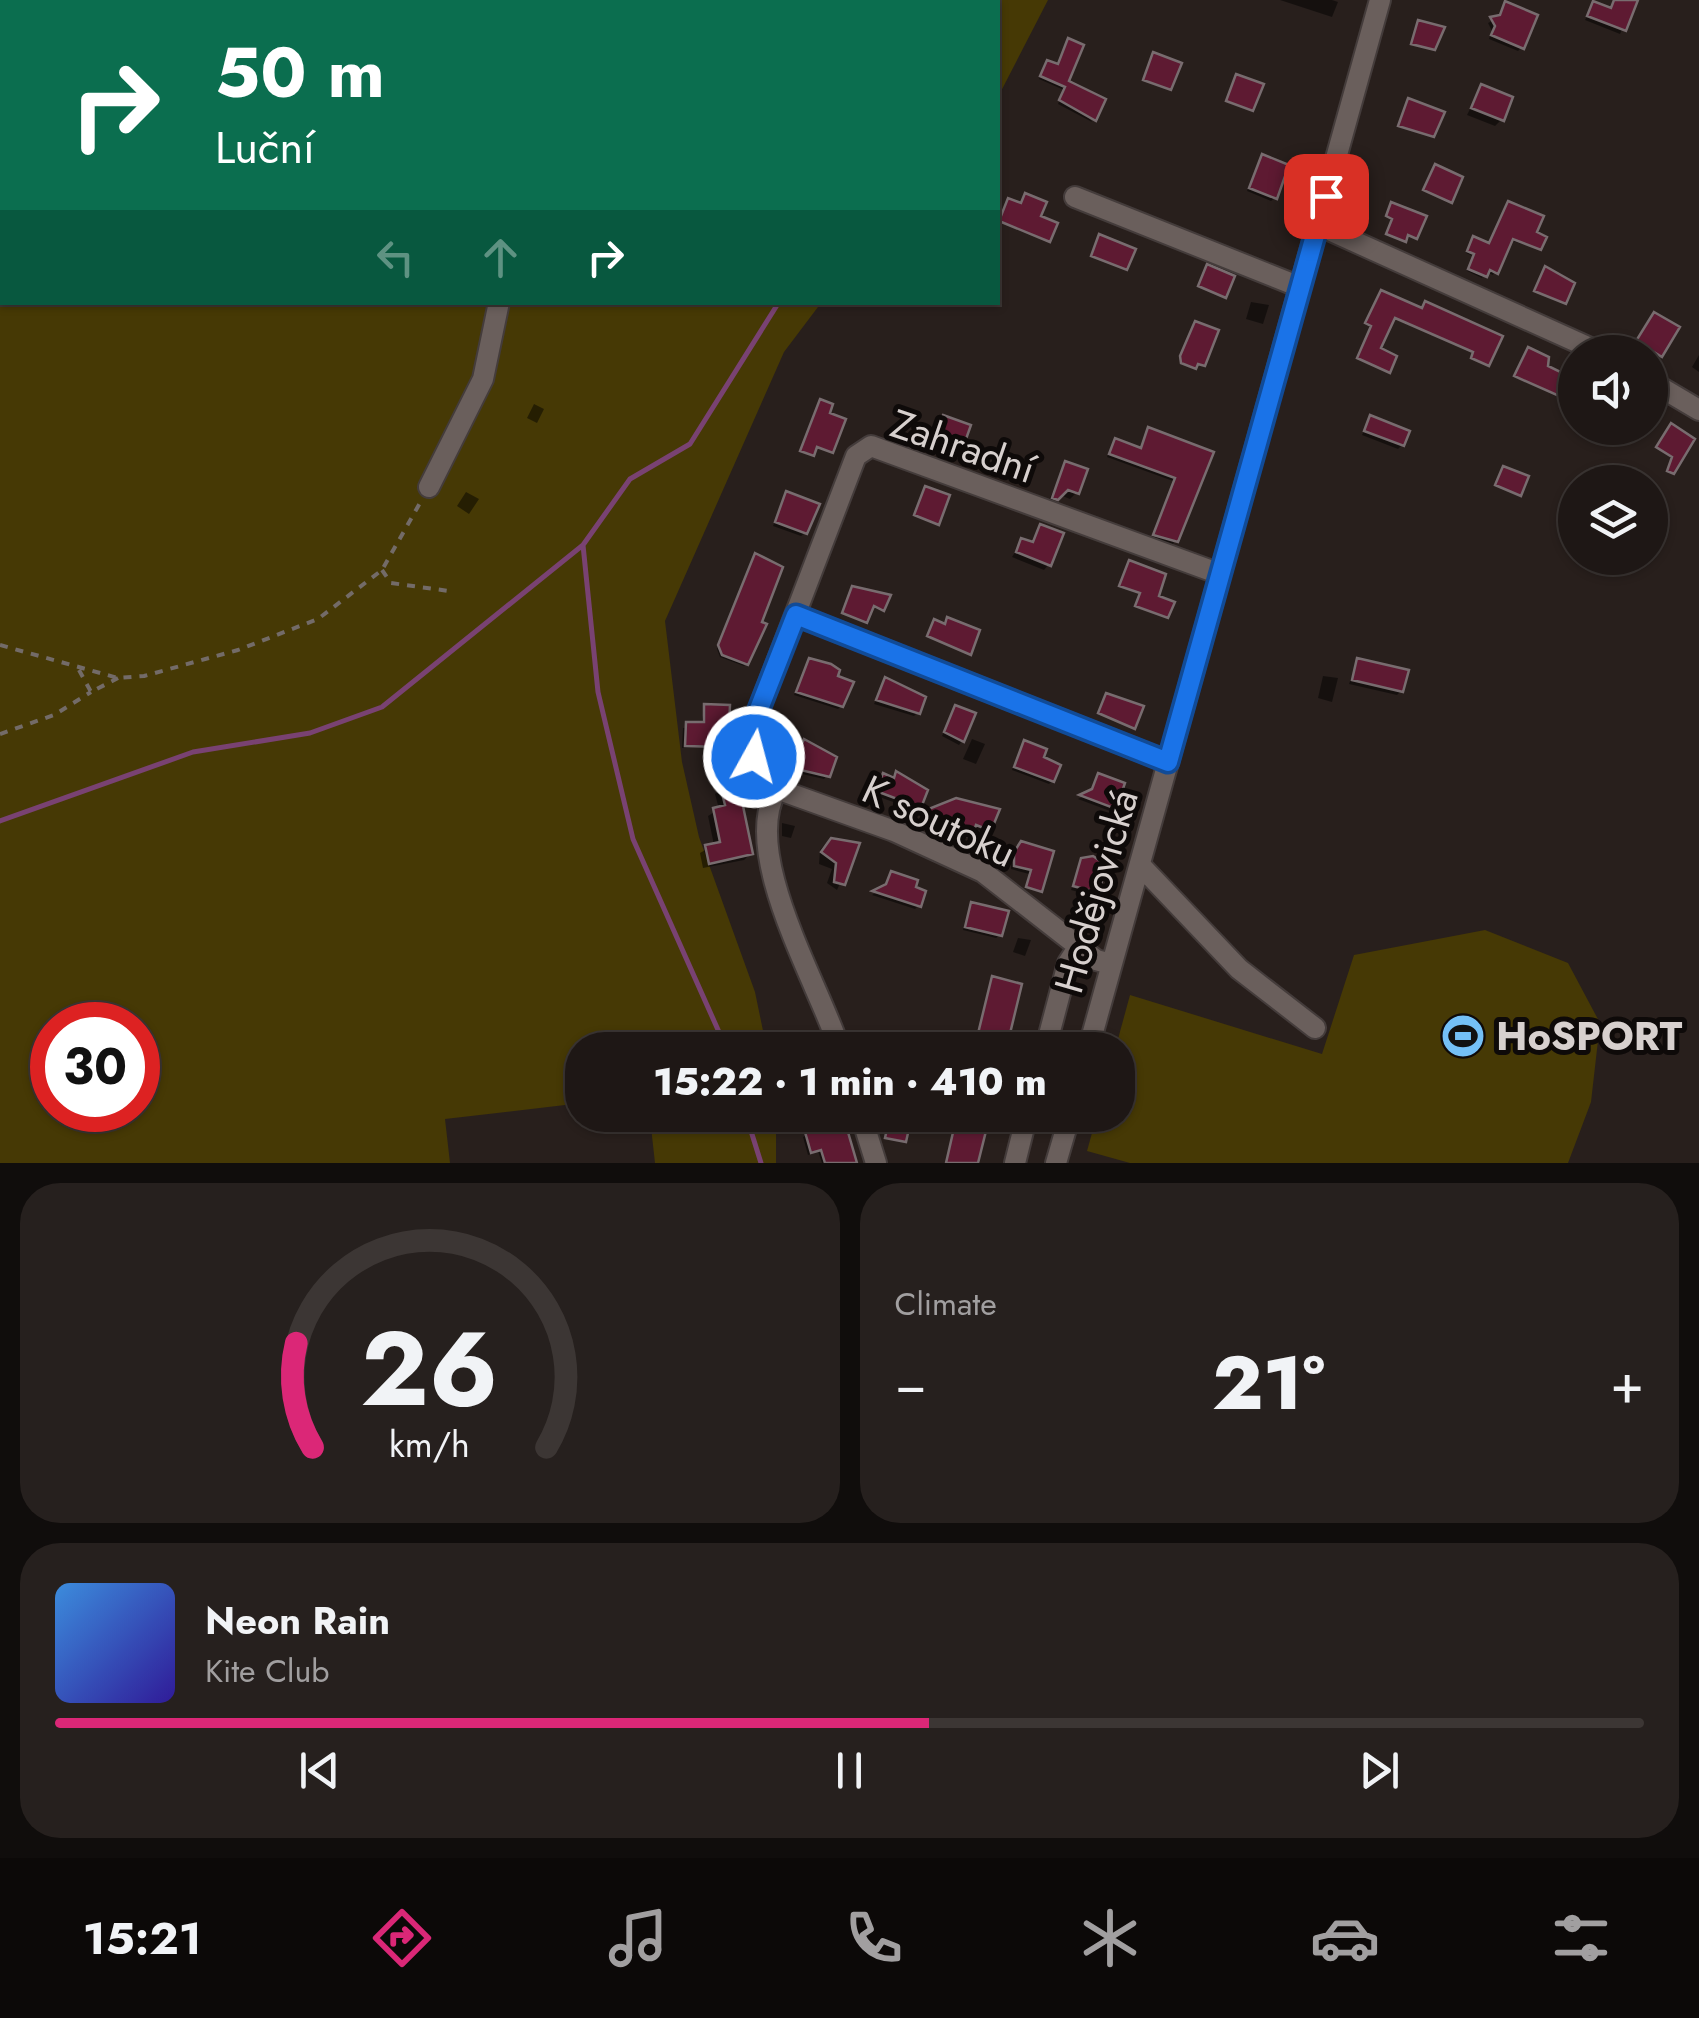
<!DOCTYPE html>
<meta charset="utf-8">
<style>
body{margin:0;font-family:Jost,sans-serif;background:#26201e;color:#f1f3f6;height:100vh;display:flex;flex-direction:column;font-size:38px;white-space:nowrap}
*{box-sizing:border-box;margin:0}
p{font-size:32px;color:#a19fa0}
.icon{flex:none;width:55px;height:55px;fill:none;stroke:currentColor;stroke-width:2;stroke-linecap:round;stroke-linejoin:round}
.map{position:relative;height:1163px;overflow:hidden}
.side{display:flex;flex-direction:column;gap:20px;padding:20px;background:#100d0c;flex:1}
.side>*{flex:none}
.top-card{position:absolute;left:0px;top:0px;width:1000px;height:305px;box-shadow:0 2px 8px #0004,0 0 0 2px #3c3634;background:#0b6e4f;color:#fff;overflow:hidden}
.tools{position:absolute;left:1558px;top:335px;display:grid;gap:20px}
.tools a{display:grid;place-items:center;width:110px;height:110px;border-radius:50%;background:#1e1715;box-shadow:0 2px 8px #0004,0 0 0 2px #3c3634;font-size:50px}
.speed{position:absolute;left:30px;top:1002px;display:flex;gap:20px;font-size:50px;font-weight:700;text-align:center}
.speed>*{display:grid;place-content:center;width:130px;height:130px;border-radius:50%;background:#1e1715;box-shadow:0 2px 8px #0004,0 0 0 2px #3c3634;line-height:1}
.speed .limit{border:15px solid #d22;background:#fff;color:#111}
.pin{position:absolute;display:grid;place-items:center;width:85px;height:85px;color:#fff;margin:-42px;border-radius:20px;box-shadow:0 5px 15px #0006}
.me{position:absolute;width:110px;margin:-55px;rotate:7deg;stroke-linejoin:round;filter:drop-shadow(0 0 8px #0008)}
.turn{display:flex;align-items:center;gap:35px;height:210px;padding:0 50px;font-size:45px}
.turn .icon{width:130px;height:130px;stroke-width:2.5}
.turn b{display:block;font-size:70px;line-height:85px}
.lanes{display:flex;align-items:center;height:95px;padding:0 50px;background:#0003;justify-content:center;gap:50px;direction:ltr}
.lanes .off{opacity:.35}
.big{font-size:75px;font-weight:800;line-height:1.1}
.side .widget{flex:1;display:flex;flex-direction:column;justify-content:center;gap:15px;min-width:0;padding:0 35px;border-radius:40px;background:#26201e}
.side .dial{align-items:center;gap:0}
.dial svg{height:260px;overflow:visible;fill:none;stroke:#3c3634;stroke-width:7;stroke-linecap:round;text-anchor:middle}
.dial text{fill:#f1f3f6;stroke:none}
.song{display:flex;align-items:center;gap:30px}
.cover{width:120px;height:120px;border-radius:15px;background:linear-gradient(135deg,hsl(210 70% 55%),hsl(250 70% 35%))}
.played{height:10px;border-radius:5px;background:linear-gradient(90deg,#db2777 55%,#3c3634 55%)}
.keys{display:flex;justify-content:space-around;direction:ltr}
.heat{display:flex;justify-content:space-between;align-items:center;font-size:55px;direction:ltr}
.side .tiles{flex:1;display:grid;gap:20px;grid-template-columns:1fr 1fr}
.widget:last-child{grid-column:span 2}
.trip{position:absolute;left:565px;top:1032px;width:570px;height:100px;border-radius:40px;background:#1e1715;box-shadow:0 2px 8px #0004,0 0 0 2px #3c3634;font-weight:800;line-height:100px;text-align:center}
.dock{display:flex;height:160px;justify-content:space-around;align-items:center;background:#0c0908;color:#a19fa0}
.dock .icon{width:70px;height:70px}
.dock .current{color:#db2777}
.dock b{font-size:45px;color:#f1f3f6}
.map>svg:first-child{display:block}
</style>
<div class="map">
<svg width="1699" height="1163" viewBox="0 0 1699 1163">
<rect width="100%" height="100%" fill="#281f1c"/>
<path fill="#463905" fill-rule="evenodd" d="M 0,0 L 1048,0 L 998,97 L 998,2 L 2,2 L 2,302 L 821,303 L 784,352 L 665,621 L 682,762 L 699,837 L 755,992 L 767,1050 L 582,1050 L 582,1107 L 565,1105 L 445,1119 L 450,1163 L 0,1163 ZM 52,1025 L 138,1025 L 138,1110 L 52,1110 Z
M 1485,930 L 1568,963 L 1600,1023 L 1591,1102 L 1568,1163 L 1130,1163 L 1087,1151 L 1097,1115 L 1118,1115 L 1115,1050 L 1130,995 L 1322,1054 L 1354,955 Z
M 633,1115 L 776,1115 L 776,1163 L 655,1163 L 650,1118 Z"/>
<path fill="#0007" d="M 1280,0 L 1332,0 L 1338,2 L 1332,17 Z
M 1614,0 L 1636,0 L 1620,34 L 1585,20 L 1594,4 L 1610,10 Z
M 1506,4 L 1522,47 L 1518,51 L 1489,39 L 1492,31 L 1488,23 L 1498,18 Z
M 1045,65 L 1066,83 L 1092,122 L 1058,104 L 1064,90 L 1039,79 Z
M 1481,87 L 1502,119 L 1495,126 L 1467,115 Z
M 1263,157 L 1275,198 L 1271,201 L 1247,191 Z
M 1302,164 L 1313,168 L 1308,181 L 1297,178 Z
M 1506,206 L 1534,234 L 1539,249 L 1509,240 L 1493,275 L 1486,272 L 1482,278 L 1467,271 L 1473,256 L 1466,253 L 1471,242 L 1489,245 Z
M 1381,293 L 1422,311 L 1426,304 L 1487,364 L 1472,359 L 1474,353 L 1392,318 L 1378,349 L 1388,371 L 1358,360 L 1372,327 L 1366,324 Z
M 1251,302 L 1269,305 L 1263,324 L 1246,319 Z
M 1528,350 L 1546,368 L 1573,381 L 1575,377 L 1575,405 L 1515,377 Z
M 1699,355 L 1699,372 L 1692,367 Z
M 534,404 L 544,409 L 537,423 L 527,418 Z
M 944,418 L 958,454 L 941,463 L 936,456 L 941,442 L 932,439 Z
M 1371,418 L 1402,445 L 1398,449 L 1362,435 Z
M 1615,428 L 1629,428 L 1623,437 L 1613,431 Z
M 1146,433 L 1210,453 L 1173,544 L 1152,538 L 1173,481 L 1107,457 L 1115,441 L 1140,451 Z
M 1066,464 L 1084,471 L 1076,493 L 1070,499 L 1060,495 L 1047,504 Z
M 466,492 L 479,499 L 469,514 L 457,506 Z
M 787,494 L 805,533 L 801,536 L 773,526 Z
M 1041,527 L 1049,564 L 1044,570 L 1012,557 L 1022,541 L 1031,544 Z
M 755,556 L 746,663 L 744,666 L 720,657 L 717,649 Z
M 1358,660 L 1401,691 L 1397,695 L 1349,684 Z
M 809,661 L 841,706 L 838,709 L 794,695 Z
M 1323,676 L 1338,678 L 1332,702 L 1318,698 Z
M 886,680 L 918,712 L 914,716 L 874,704 Z
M 705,707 L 727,724 L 719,727 L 719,746 L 682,748 L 683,728 L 701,725 Z
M 956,708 L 962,741 L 959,745 L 942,736 Z
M 972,739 L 985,744 L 976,764 L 963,759 Z
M 804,742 L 827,775 L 824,779 L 789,771 L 786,760 L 797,754 Z
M 1022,746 L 1041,758 L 1052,781 L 1049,784 L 1012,770 Z
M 897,774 L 919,807 L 915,810 L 874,795 L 884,776 L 892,779 Z
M 1099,775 L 1113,808 L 1110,811 L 1078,799 L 1090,793 Z
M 722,788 L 751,853 L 744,860 L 703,868 L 700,853 L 714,845 L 708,816 L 719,809 L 715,794 Z
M 956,800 L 989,830 L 986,833 L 972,828 L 965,840 L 935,829 L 938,820 L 926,815 Z
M 782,823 L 795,826 L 791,838 L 782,836 Z
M 826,843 L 857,846 L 837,890 L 827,883 L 832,869 L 819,864 L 820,850 Z
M 1022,844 L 1040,889 L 1026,885 L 1029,874 L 1011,869 L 1011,858 Z
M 1082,860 L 1096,892 L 1093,896 L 1071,890 Z
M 892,874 L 919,905 L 915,909 L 872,895 L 884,888 Z
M 1085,901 L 1101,905 L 1095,922 L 1080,918 Z
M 972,904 L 1000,935 L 996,938 L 963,930 Z
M 1018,938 L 1031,940 L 1025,956 L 1013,952 Z
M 812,1115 L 841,1115 L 858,1163 L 822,1163 L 818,1151 L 808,1155 L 803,1137 L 817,1130 Z"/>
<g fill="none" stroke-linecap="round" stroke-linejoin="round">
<path stroke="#794272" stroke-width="5" d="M 967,2 L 968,0
M 583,545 L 598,692 L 633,839 L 727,1050
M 0,821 L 193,752 L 310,733 L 382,707 L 583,545 L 630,479 L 690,444 L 779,302
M 746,1115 L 761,1163"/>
</g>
<path fill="#5e1a32" stroke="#786c6f" stroke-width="2.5" d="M 1614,0 L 1638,0 L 1626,31 L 1587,16 L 1593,1 L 1611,8 Z
M 1505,1 L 1538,15 L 1524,49 L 1491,35 L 1495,26 L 1490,17 L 1500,15 Z
M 1418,20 L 1445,27 L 1435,50 L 1411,44 Z
M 1068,38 L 1084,45 L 1069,81 L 1106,99 L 1096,121 L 1059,100 L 1065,87 L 1040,76 L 1047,60 L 1058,64 Z
M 1153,52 L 1182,63 L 1171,90 L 1143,80 Z
M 1236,74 L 1264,84 L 1253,111 L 1226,101 Z
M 1481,84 L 1513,97 L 1504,121 L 1471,108 Z
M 1408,98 L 1445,112 L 1434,137 L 1398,126 Z
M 1262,154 L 1289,165 L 1277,199 L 1249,188 Z
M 1435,164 L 1463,177 L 1452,203 L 1423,190 Z
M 1025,193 L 1047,202 L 1041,216 L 1058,223 L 1050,242 L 999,221 L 1008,198 L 1021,203 Z
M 1508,201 L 1544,216 L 1537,232 L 1547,237 L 1541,250 L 1513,239 L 1498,274 L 1490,270 L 1487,277 L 1468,269 L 1474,254 L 1467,251 L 1473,236 L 1489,243 Z
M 1391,202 L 1427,216 L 1417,239 L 1408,235 L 1406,242 L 1386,234 L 1392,219 L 1386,216 Z
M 1099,234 L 1136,249 L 1127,270 L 1091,256 Z
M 1207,264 L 1235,276 L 1226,298 L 1198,286 Z
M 1545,266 L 1575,283 L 1566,304 L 1534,291 Z
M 1381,290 L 1422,308 L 1425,301 L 1503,336 L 1489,366 L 1471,358 L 1473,352 L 1395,318 L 1381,348 L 1397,356 L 1390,373 L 1357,358 L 1371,326 L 1365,323 Z
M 1654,312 L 1680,327 L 1662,357 L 1636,341 Z
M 1195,321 L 1219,330 L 1205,366 L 1198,364 L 1196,369 L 1181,363 L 1180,356 Z
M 1528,347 L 1549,357 L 1548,366 L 1575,379 L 1575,403 L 1514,376 Z
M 820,399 L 833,404 L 830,413 L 846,419 L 833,453 L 817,447 L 814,456 L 800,451 Z
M 943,415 L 971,425 L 960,456 L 948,457 L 941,449 L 946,436 L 937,432 Z
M 1370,415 L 1410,431 L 1404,446 L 1364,431 Z
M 1671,423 L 1695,439 L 1674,474 L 1667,471 L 1672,457 L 1656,447 Z
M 1148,427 L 1214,452 L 1178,542 L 1153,535 L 1175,478 L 1109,454 L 1115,438 L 1141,448 Z
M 1065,461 L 1088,469 L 1079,494 L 1068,490 L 1058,500 L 1052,498 Z
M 1503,466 L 1529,476 L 1521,496 L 1495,485 Z
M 925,486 L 950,495 L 939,525 L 914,515 Z
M 786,491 L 820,504 L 807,534 L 775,522 Z
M 1040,524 L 1064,533 L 1051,566 L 1016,552 L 1021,538 L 1033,542 Z
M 755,553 L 783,567 L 762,622 L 767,624 L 748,665 L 722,655 L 718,645 Z
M 1129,560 L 1166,574 L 1159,596 L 1175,602 L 1168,618 L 1135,606 L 1140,593 L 1119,586 Z
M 852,586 L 891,595 L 884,611 L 874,606 L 867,623 L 842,613 Z
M 947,617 L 980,630 L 971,655 L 927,636 L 934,619 L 945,624 Z
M 809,658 L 831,664 L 840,670 L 838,676 L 854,682 L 843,707 L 796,692 Z
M 1357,658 L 1409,670 L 1403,692 L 1352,680 Z
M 885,677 L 926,697 L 920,714 L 876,700 Z
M 1106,693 L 1144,706 L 1135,729 L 1098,713 Z
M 704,704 L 730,705 L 729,725 L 722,724 L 721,747 L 685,746 L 686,722 L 704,722 Z
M 955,705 L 976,713 L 964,742 L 944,732 Z
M 804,739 L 837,757 L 830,777 L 792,768 L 788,754 L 799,751 Z
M 1024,740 L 1047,749 L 1044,757 L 1061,765 L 1054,782 L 1014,767 Z
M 896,771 L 928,790 L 921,808 L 876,791 L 883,773 L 894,778 Z
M 1098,773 L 1125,783 L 1116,809 L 1079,795 L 1092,789 Z
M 738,782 L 753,854 L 709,864 L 705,845 L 720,842 L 713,808 L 725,805 L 720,785 Z
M 956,798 L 1000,809 L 991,831 L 976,825 L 971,838 L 937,825 L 940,816 L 926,810 Z
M 831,838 L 860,843 L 845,885 L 834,882 L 836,863 L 821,852 Z
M 1021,841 L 1054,851 L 1042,892 L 1026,887 L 1031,870 L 1014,866 L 1014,852 Z
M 1093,856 L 1106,865 L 1099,893 L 1073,886 L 1081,858 Z
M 891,871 L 918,880 L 916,887 L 926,891 L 921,907 L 872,891 L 886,884 Z
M 971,902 L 1009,911 L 1002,936 L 965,927 Z
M 992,976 L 1022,984 L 1006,1050 L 974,1050 Z
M 816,1115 L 843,1115 L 857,1163 L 825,1163 L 821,1150 L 811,1153 L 805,1132 L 819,1127 Z
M 890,1115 L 912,1115 L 906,1142 L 885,1138 Z
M 957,1115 L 990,1115 L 978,1163 L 946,1163 Z"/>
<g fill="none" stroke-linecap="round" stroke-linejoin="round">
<defs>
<path id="minor" d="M 630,2 L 632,0
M 1075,197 L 1300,287
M 1318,225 L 1599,352
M 1650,381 L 1699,410
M 429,487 L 483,379 L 499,302
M 796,615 L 1168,762
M 777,789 C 739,853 819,984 840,1050
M 1140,865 L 1239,969 L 1315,1028
M 1111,964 L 1096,960 L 983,872 L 894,831 L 777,789 L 766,781 L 753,757 L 759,709 L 856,456 L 871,446 L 1220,574
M 1045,1050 L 1068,963 L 1079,946
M 1088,1050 L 1380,0
M 861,1115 L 876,1163
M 1015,1163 L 1027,1115
M 1056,1163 L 1070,1115"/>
</defs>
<use href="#minor" stroke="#443c3b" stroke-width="24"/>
<path stroke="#736b68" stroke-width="4" stroke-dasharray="8 8" stroke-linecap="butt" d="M 382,570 L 391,583 L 449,591
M 0,645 L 118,678 L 144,676 L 238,650 L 318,619 L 382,570 L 420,503
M 79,670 L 91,692 L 118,678
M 0,734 L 54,715 L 91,692"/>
<use href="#minor" stroke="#6a5f5c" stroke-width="20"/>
</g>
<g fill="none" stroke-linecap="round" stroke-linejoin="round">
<defs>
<path id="route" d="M 754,757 L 759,709 L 796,615 L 1168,762 L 1326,196"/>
</defs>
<use href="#route" stroke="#114b97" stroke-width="25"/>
<use href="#route" stroke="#1a73e8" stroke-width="18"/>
</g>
<defs>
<symbol id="stadium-disc" viewBox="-11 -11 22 22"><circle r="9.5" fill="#74c0f6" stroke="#0e0a09"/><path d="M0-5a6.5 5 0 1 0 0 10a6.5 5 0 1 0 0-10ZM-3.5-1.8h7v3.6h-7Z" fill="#111"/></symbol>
</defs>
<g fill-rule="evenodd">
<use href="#stadium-disc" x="1438" y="1011" width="50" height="50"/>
</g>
<g text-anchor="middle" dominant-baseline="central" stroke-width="10" stroke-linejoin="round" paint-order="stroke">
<g font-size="40" fill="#d7d0ce" stroke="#0e0a09">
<text transform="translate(963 446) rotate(19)">Zahradní</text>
<text transform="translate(939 821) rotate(25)">K soutoku</text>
<text transform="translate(1096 891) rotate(-74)">Hodějovická</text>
</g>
<g font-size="40" font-weight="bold" fill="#d7d0ce" stroke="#0e0a09" text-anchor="start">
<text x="1496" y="1036">HoSPORT</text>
</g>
</g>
</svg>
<div class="tools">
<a><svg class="icon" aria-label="sound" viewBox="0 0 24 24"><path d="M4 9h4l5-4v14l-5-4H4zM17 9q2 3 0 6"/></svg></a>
<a><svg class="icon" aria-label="layers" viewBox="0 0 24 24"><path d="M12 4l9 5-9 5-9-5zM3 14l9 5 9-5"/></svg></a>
</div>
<div class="speed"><div class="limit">30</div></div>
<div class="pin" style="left:1326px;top:196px;background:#d93025"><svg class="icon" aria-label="arrive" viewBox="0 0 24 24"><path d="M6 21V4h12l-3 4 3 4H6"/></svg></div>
<svg class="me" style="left:754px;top:757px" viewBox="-20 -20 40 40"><circle r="17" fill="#1a73e8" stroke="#fff" stroke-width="3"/><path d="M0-11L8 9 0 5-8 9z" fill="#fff"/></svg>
<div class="trip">15:22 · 1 min · 410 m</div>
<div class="top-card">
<div class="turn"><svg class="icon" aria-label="right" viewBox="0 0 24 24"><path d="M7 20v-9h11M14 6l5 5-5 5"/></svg><div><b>50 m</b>Luční</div></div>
<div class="lanes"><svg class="icon off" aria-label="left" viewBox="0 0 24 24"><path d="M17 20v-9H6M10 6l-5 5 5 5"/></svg><svg class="icon off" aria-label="ahead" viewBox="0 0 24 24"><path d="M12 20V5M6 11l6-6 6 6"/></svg><svg class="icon" aria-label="right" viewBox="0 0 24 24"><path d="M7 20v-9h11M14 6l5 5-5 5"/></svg></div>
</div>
</div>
<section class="side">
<div class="tiles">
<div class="widget dial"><svg viewBox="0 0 100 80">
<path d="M14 69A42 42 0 1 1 86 69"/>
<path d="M14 69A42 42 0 0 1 9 37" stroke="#db2777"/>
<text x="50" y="56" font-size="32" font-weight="700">26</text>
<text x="50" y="72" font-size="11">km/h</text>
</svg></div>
<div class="widget"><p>Climate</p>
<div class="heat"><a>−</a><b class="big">21°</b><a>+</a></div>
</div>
<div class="widget">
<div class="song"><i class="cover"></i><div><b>Neon Rain</b><p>Kite Club</p></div></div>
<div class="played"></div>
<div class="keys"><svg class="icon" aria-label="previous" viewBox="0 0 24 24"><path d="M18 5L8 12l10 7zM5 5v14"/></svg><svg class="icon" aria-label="pause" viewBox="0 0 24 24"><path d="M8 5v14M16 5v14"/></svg><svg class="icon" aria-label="next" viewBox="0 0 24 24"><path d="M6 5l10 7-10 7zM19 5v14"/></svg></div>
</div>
</div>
</section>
<nav class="dock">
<b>15:21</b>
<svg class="icon current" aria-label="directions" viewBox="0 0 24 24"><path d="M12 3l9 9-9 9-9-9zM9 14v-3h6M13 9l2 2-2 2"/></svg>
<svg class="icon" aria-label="music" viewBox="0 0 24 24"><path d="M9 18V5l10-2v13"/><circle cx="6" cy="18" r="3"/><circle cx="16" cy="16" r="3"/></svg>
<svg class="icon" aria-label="phone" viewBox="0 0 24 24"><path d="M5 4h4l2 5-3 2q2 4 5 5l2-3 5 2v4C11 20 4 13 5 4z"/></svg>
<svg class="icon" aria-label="climate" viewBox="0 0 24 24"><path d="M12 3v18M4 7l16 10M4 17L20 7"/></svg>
<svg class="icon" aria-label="car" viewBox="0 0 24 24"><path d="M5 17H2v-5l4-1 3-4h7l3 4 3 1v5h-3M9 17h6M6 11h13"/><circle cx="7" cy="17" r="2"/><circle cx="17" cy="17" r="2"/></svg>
<svg class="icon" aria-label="filters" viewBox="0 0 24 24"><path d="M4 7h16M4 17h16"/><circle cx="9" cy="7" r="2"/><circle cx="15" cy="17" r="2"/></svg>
</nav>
